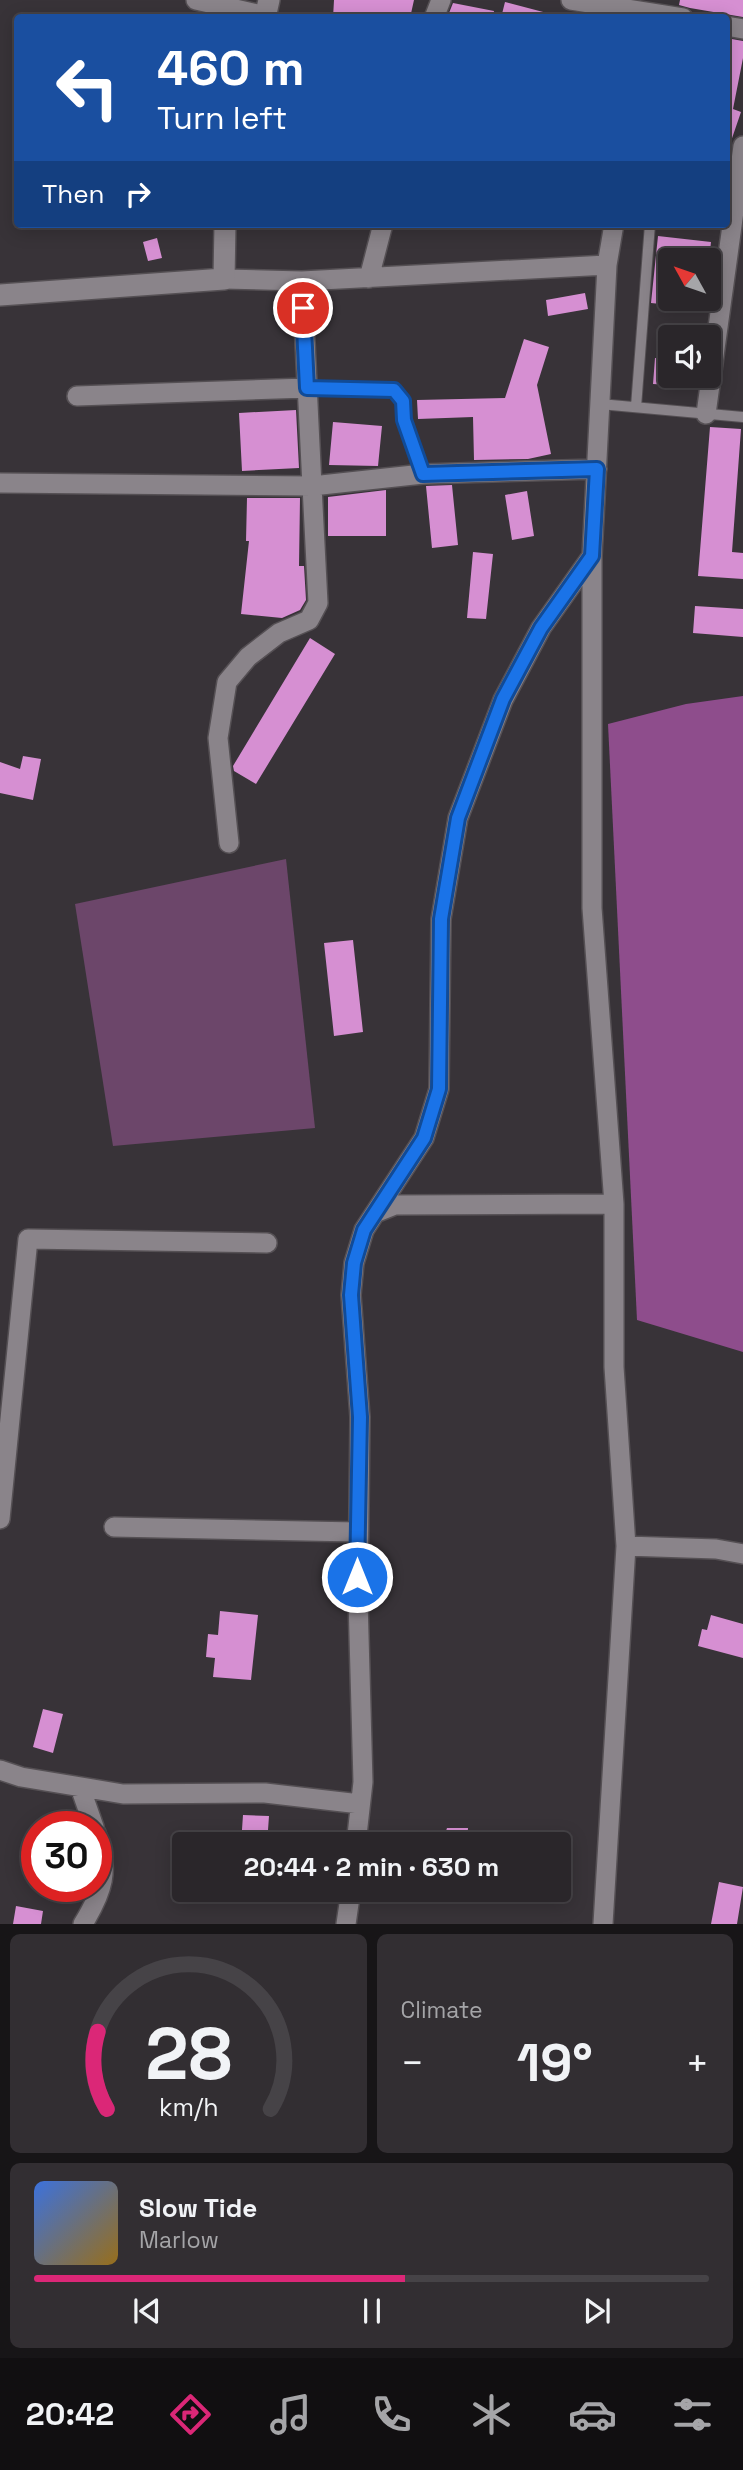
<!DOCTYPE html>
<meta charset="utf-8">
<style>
body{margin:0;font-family:"Space Grotesk",sans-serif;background:#322e32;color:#f1f3f6;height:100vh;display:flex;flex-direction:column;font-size:26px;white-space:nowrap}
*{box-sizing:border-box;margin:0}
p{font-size:23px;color:#a5a5a8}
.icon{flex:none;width:38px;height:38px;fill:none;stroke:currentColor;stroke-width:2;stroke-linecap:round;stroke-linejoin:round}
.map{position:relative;height:1924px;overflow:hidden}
.drawer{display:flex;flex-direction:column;gap:10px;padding:10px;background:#171517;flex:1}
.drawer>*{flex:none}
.guide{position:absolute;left:14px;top:14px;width:716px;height:214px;border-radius:7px;box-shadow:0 4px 18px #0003,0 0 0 2px #464347;background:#1a4fa0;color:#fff;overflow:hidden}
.needle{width:46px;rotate:310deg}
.buttons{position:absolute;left:658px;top:248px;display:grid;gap:14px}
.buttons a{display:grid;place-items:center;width:63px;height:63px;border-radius:7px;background:#2a262a;box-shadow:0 4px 18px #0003,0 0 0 2px #464347;font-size:35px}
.speed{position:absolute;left:21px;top:1811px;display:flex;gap:14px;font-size:35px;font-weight:700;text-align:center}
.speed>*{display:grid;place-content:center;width:91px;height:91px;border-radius:50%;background:#2a262a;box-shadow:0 4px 18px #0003,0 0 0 2px #464347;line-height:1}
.speed .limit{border:10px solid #d22;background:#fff;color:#111}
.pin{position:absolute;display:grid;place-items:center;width:60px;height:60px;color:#fff;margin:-30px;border:4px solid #fff;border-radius:50%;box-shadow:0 2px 7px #0007}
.me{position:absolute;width:77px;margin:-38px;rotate:0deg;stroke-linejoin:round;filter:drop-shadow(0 0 5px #0008)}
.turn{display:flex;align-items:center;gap:24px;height:147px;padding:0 28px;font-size:32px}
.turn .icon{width:91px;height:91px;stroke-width:2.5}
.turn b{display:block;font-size:49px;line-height:60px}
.then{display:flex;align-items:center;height:66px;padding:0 28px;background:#0003;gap:14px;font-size:26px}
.big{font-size:52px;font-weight:700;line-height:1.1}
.drawer .tile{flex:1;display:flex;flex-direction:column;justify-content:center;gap:10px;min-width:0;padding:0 24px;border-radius:10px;background:#322e32}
.drawer .dial{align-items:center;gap:0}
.dial svg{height:182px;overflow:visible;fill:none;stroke:#464347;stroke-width:7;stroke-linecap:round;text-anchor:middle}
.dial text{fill:#f1f3f6;stroke:none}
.song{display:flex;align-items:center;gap:21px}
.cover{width:84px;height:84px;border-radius:10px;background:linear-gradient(135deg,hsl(220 70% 55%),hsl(40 70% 35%))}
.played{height:7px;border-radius:4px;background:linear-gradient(90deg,#db2777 55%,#464347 55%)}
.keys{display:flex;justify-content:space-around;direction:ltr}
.heat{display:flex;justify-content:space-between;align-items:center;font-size:38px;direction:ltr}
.drawer .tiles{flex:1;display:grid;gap:10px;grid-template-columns:1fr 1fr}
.tile:last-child{grid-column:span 2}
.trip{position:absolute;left:172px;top:1832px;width:399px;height:70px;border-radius:7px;background:#2a262a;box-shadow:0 4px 18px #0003,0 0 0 2px #464347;font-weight:700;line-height:70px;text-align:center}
.tabs{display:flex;height:112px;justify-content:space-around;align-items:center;background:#110f11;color:#a5a5a8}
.tabs .icon{width:49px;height:49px}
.tabs .active{color:#db2777}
.tabs b{font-size:32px;color:#f1f3f6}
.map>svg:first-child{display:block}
</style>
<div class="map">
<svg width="743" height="1924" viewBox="0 0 743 1924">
<rect width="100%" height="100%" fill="#383338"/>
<path fill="#6c466a" d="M 286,859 L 315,1128 L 113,1146 L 75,904 Z"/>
<path fill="#8e4d8c" d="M 743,696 L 743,1352 L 637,1320 L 608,724 L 686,704 Z"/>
<path fill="#d68fd2" d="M 334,0 L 414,0 L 410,18 L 333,18 Z
M 680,0 L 743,0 L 743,17 L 690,8 L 679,5 Z
M 505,2 L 547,13 L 546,18 L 501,18 Z
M 453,3 L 494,11 L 493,18 L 447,18 Z
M 726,38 L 743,41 L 743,58 L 733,109 L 741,112 L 729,147 Z
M 658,236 L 711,242 L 709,261 L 670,261 L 670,305 L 651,303 Z
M 157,238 L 162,258 L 148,261 L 143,242 Z
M 585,293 L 588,309 L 548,316 L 546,300 Z
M 524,339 L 549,347 L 537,385 L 551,454 L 528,459 L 474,460 L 473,417 L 418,419 L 417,400 L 505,398 Z
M 655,358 L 670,359 L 670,385 L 653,384 Z
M 296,410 L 299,468 L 242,471 L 239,413 Z
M 333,422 L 382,426 L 378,466 L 329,465 Z
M 710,427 L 741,429 L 732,552 L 743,553 L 743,579 L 698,576 Z
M 452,485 L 458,545 L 432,548 L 426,486 Z
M 386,490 L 386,536 L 328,536 L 328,497 Z
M 527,491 L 534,536 L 512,540 L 505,495 Z
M 247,498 L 300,498 L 299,566 L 304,566 L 306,600 L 300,610 L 282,618 L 241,614 L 249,541 L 246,541 Z
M 473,552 L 493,554 L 486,619 L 467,618 Z
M 695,606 L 743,609 L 743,637 L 693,633 Z
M 310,638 L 335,654 L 256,784 L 234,771 L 233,766 Z
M 23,756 L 41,759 L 33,800 L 0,793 L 0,762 L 20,769 Z
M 353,940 L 363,1032 L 334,1036 L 324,943 Z
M 220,1611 L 258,1615 L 251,1680 L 213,1677 L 215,1658 L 206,1657 L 208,1634 L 218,1635 Z
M 711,1615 L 743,1624 L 743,1658 L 698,1646 L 702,1629 L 707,1630 Z
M 43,1709 L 63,1714 L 53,1753 L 33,1747 Z
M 243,1815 L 269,1816 L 267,1844 L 241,1844 Z
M 447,1828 L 468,1828 L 467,1844 L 399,1844 L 399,1832 L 446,1831 Z
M 719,1882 L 743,1887 L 737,1924 L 711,1924 Z
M 16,1906 L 43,1911 L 41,1924 L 13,1924 Z"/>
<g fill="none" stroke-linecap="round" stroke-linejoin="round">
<defs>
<path id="service" d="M 307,388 L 395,390 L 403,401 L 404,420 L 423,474
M 600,404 L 743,417
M 636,407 L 650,224"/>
<path id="minor" d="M 196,0 L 266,16
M 571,0 L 683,18
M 434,18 L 441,0
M 726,26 L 743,29
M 369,278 L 383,224
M 224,279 L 302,281 L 607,265 L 614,224
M 77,396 L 307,388
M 706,414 L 743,146
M 0,483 L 312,486 L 302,281
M 229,843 L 218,738 L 227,682 L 248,657 L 279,633 L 309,620 L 318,603 L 312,486 L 423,474 L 597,469
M 375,1213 L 424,1138 L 439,1089 L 441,919 L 458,818 L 503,700 L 541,628 L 592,556
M 0,1519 L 28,1239 L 267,1243
M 114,1527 L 357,1532
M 626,1546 L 716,1549 L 743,1554
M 0,1770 L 21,1777 L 123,1794 L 265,1793 L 360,1804
M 80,1787 L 94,1827
M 356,1844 L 363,1782 L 358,1599 L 360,1417 L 351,1295 L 354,1263 L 364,1230 L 375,1213 L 395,1205 L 614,1204
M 83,1924 C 103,1891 110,1871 96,1833
M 346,1924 L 351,1890
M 603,1924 L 626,1546 L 614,1367 L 614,1204 L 592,908 L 592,556 L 607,265"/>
<path id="tertiary" d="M 265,18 L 269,0
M 0,295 L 224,279 L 225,224"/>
</defs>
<use href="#service" stroke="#555054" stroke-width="12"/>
<use href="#minor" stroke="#555054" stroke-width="22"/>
<use href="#tertiary" stroke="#555054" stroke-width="24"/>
<use href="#service" stroke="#8a848a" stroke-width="10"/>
<use href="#minor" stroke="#8a848a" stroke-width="19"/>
<use href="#tertiary" stroke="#8a848a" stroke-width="21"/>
</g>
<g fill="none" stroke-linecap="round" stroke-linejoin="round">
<defs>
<path id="route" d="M 303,308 L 307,388 L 394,390 L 403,401 L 404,420 L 423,474 L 597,469 L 592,556 L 541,628 L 503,699 L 458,818 L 441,919 L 439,1089 L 424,1138 L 364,1230 L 354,1263 L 351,1295 L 360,1417 L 357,1577"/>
</defs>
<use href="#route" stroke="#114b97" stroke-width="18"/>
<use href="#route" stroke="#1a73e8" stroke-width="12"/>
</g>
</svg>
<div class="buttons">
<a><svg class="needle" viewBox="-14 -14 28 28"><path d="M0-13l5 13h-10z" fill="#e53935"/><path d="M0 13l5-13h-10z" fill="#a5a5a8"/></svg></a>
<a><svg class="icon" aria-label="sound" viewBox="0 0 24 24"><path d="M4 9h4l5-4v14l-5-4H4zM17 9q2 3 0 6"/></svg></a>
</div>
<div class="speed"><div class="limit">30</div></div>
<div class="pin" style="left:303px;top:308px;background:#d93025"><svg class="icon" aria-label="arrive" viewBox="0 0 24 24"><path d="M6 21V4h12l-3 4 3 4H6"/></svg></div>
<svg class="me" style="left:357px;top:1577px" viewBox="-20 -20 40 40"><circle r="17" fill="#1a73e8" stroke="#fff" stroke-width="3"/><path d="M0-11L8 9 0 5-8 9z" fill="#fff"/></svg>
<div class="trip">20:44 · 2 min · 630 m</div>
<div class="guide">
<div class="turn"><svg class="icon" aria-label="left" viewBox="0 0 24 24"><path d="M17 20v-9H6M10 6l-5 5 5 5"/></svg><div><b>460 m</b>Turn left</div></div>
<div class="then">Then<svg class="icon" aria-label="right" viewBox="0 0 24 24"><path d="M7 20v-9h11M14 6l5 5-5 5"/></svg></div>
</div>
</div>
<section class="drawer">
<div class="tiles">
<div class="tile dial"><svg viewBox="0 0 100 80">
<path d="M14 69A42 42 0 1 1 86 69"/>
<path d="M14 69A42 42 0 0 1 10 35" stroke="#db2777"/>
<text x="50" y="56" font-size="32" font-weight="700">28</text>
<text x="50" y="72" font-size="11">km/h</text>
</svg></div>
<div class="tile"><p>Climate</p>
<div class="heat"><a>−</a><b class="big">19°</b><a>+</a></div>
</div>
<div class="tile">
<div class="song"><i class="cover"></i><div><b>Slow Tide</b><p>Marlow</p></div></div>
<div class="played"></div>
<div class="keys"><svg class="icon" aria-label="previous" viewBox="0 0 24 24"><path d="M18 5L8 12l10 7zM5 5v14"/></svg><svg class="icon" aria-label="pause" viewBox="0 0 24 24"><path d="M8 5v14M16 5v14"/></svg><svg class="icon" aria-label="next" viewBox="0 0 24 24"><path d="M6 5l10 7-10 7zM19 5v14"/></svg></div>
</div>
</div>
</section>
<nav class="tabs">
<b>20:42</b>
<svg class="icon active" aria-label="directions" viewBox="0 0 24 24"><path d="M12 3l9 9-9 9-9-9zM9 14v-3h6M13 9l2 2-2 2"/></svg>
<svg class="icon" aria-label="music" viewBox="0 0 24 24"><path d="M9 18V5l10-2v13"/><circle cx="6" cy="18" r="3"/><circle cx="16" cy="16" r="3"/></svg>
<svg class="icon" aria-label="phone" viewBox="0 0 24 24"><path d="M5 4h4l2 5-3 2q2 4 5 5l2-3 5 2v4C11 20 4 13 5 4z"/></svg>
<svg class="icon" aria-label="climate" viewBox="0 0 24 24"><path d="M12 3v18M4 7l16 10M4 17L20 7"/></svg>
<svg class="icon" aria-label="car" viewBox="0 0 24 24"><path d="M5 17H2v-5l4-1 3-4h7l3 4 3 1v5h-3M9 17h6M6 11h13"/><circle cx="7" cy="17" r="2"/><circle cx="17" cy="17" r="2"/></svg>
<svg class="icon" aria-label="filters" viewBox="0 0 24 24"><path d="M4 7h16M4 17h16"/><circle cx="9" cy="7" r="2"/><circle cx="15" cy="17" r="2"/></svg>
</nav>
